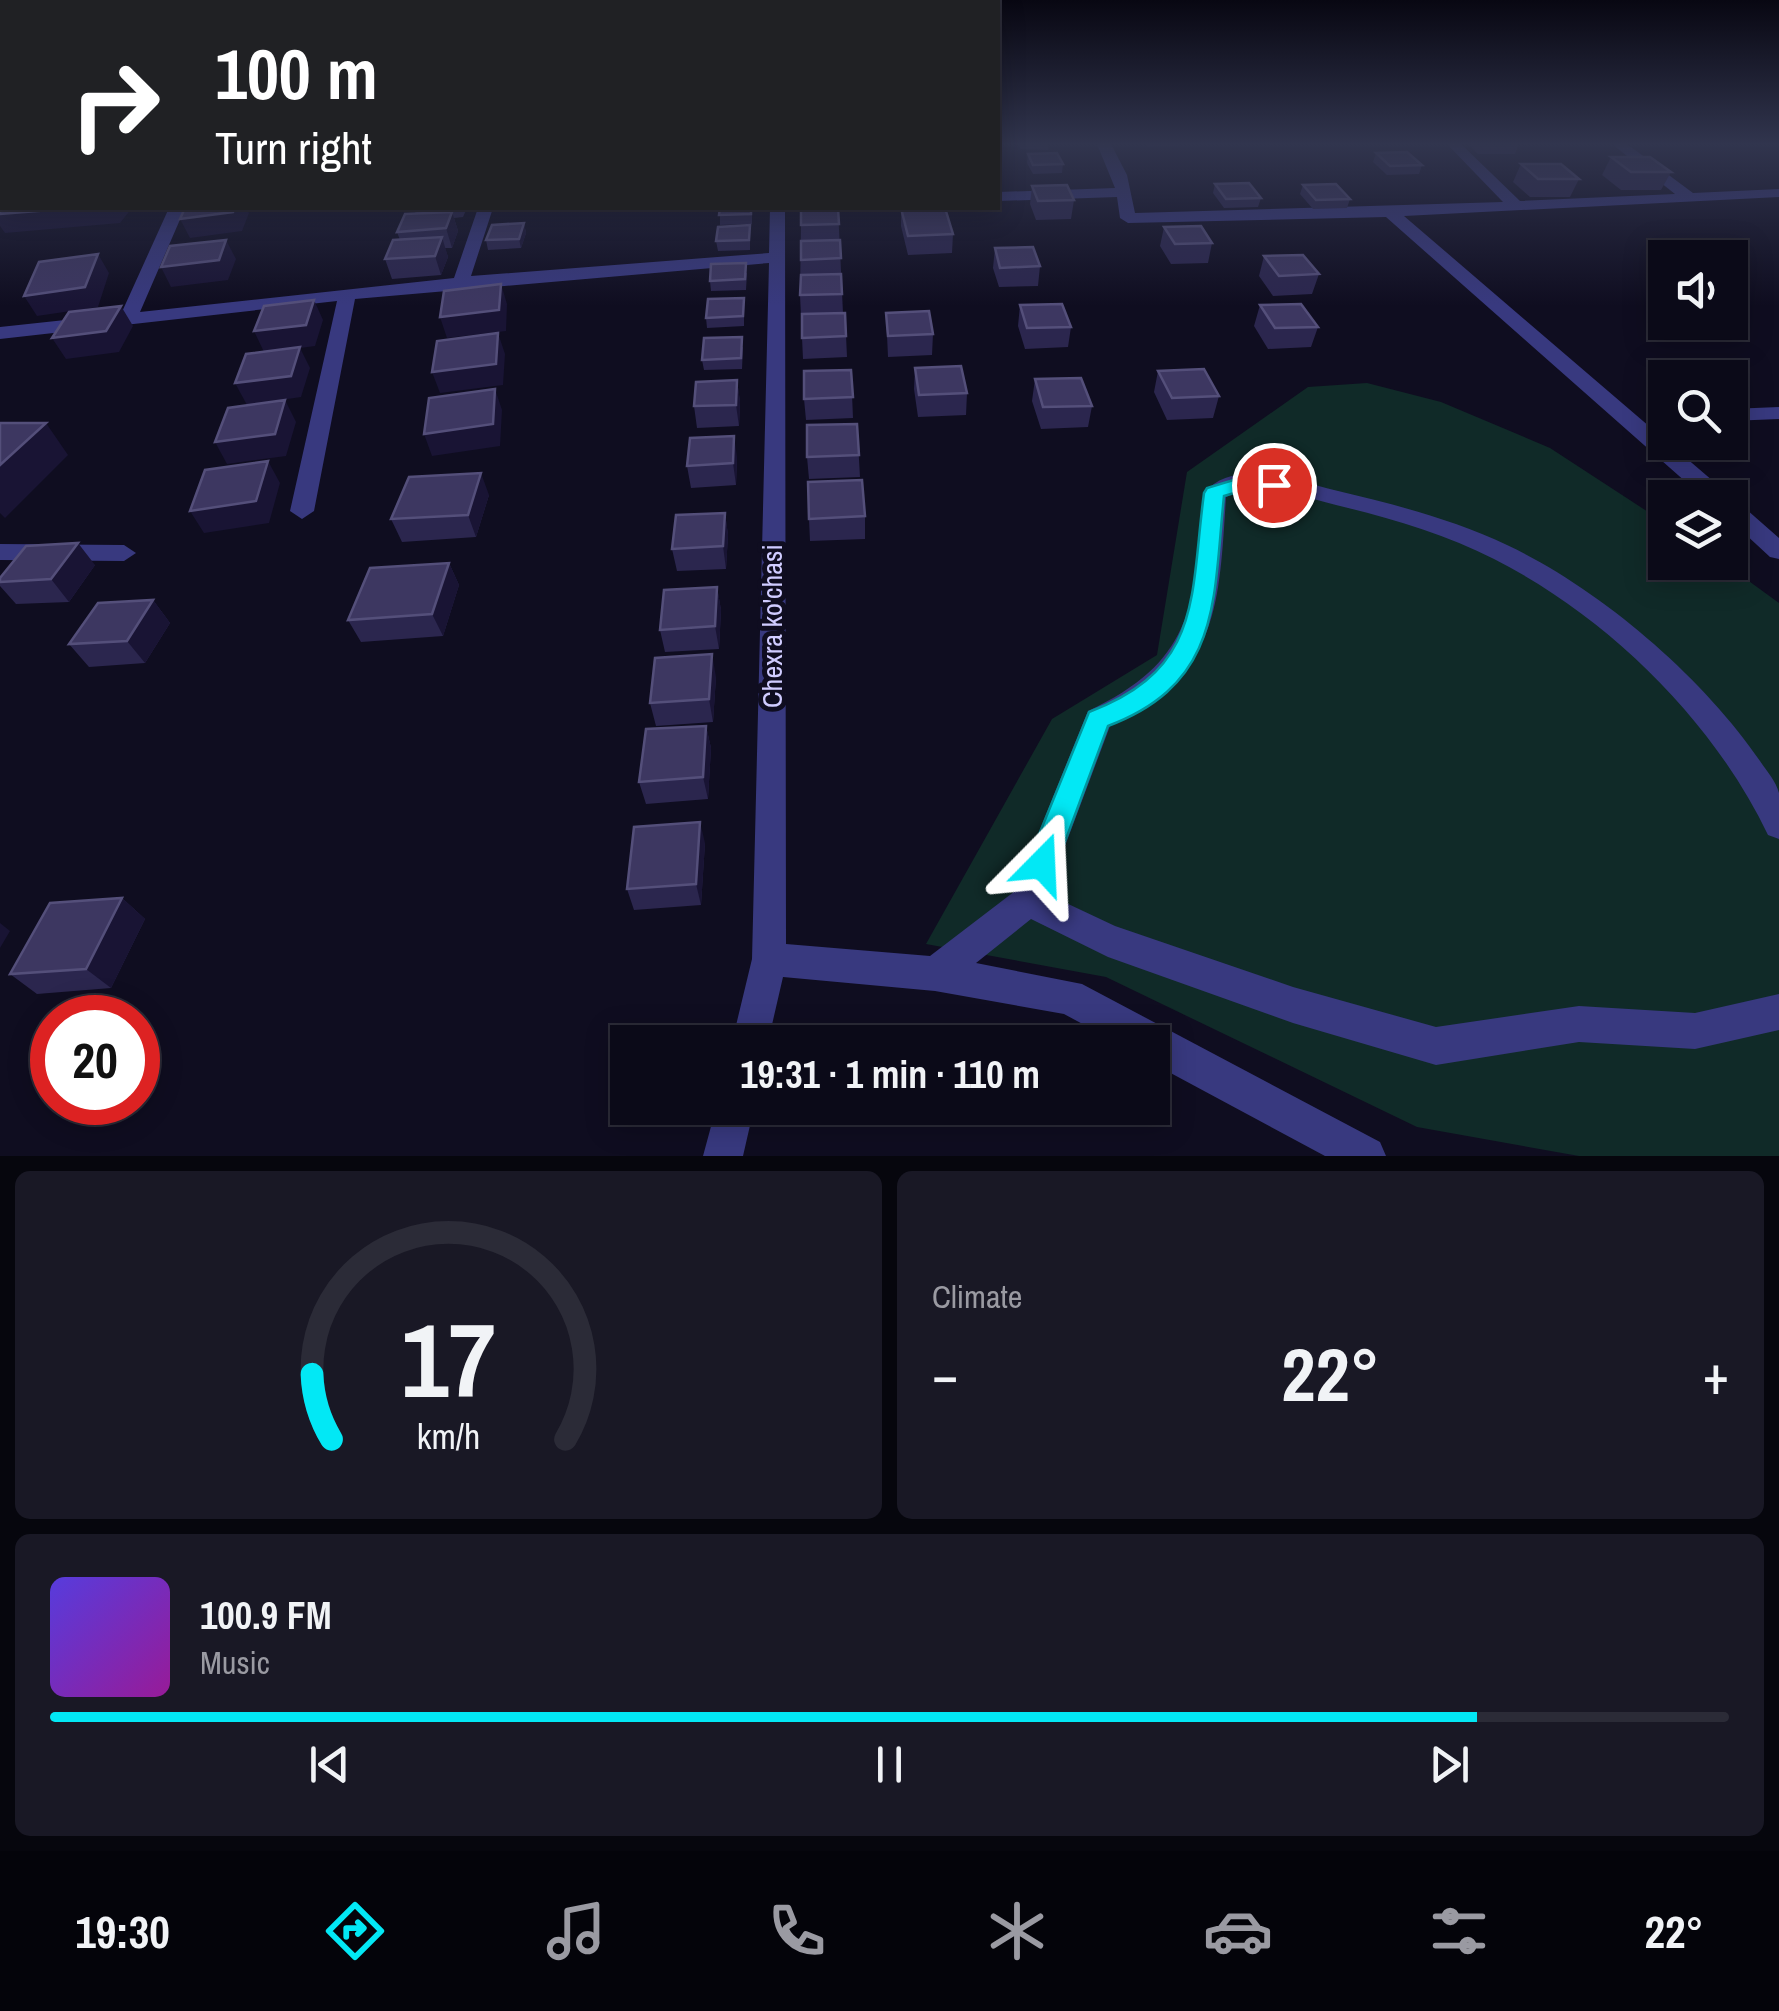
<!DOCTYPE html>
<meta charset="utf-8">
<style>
body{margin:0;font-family:"Archivo Narrow",sans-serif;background:#191825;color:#f1f3f6;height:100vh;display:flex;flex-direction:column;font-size:38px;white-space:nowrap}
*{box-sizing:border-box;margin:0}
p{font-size:32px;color:#9a9aa2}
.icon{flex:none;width:55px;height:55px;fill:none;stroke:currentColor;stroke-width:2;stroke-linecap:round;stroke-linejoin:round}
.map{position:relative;height:1156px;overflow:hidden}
.drawer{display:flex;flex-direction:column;gap:15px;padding:15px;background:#06060d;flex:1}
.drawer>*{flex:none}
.top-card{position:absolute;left:0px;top:0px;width:1000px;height:210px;box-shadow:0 5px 25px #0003,0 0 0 2px #2b2b37;background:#202124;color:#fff;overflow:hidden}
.buttons{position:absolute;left:1648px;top:240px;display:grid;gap:20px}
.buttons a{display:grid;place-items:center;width:100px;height:100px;border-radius:0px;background:#0b0a18;box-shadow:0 5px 25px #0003,0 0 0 2px #2b2b37;font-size:50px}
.speed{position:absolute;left:30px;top:995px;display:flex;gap:20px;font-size:50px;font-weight:700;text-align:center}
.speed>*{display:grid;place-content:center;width:130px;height:130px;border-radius:50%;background:#0b0a18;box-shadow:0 5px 25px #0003,0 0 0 2px #2b2b37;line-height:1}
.speed .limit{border:15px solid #d22;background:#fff;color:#111}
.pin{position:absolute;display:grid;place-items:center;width:85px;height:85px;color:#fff;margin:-42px;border:5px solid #fff;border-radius:50%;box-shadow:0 2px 10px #0007}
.me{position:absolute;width:110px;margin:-55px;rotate:21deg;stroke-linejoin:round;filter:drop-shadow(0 0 8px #0008)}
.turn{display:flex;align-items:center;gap:35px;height:210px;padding:0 50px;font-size:45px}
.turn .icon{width:130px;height:130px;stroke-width:2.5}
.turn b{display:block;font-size:70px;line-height:85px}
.big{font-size:75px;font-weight:700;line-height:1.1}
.drawer .widget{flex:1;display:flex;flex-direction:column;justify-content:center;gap:15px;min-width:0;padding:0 35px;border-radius:15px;background:#191825}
.drawer .dial{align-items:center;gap:0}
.dial svg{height:260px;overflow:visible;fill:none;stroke:#2b2b37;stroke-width:7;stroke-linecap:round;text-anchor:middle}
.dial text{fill:#f1f3f6;stroke:none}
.song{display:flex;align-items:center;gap:30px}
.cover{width:120px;height:120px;border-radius:15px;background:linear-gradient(135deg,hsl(250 70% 55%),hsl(300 70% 35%))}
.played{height:10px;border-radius:5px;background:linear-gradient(90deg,#02e8f5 85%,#2b2b37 85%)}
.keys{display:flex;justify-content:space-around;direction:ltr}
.heat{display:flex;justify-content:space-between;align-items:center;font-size:55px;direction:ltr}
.drawer .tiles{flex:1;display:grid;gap:15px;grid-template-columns:1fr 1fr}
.widget:last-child{grid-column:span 2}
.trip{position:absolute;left:610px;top:1025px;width:560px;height:100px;border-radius:0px;background:#0b0a18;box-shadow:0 5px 25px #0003,0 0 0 2px #2b2b37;font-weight:700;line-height:100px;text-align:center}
.tabs{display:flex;height:160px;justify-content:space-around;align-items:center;background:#04040a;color:#9a9aa2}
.tabs .icon{width:70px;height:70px}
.tabs .selected{color:#02e8f5}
.tabs b{font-size:45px;color:#f1f3f6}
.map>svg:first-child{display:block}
</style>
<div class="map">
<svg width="1779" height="1156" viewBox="0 0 1779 1156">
<rect width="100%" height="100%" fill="#0f0d20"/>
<path fill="#102a28" d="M 1367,383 L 1441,402 L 1550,448 L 1665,523 L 1665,562 L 1724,563 L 1779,603 L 1779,1156 L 1579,1156 L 1417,1127 L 1106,977 L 926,944 L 1052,719 L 1157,655 L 1187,472 L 1308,387 Z"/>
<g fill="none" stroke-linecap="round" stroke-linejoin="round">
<path fill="#38397f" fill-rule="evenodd" d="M 1097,144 L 1111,144 L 1127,175 L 1135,213 L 1503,202 L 1447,144 L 1461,144 L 1520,201 L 1675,194 L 1612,144 L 1627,144 L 1693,193 L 1779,189 L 1779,197 L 1404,216 L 1727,493 L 1730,498 L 1704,498 L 1386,217 L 1128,223 L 1120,218 L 1117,197 L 998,201 L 998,192 L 1115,188 Z
M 169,208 L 185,208 L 140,312 L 454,278 L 478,208 L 493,208 L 471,276 L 769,253 L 770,208 L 785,208 L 786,944 L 930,956 L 1015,891 L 1088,711 C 1197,660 1194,602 1204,493 C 1234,457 1296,481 1334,490 C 1393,504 1452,519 1507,545 C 1600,589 1702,676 1760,761 C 1766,770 1776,781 1779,793 C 1779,807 1779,825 1779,839 L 1768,835 C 1713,720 1608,617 1494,559 C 1445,534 1390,518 1336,505 C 1298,496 1264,481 1226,497 C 1219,606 1219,674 1110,726 L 1047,894 L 1115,926 L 1293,987 L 1436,1027 L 1579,1006 L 1695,1013 L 1779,994 L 1779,1030 L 1695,1049 L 1579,1042 L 1436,1065 L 1293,1023 L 1108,957 L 1031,919 L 976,963 L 1082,984 L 1380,1142 L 1386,1156 L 1325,1156 L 1152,1063 L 1152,1042 L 1116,1042 L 1064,1014 L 935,991 L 783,977 L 768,1042 L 732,1042 L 752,959 L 769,263 L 355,299 L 314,511 L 302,519 L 290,511 L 337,301 L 0,339 L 0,327 L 121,314 Z
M 1779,407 L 1779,419 L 1730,421 L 1730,409 Z
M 1730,500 L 1738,502 L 1779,538 L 1779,559 L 1770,557 L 1730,520 Z
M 0,544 L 124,545 L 136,553 L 124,561 L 0,560 Z
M 716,1108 L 754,1108 L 743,1156 L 703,1156 Z"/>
</g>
<path fill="#2b264e" d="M 1020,144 L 1049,144 L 1048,150 L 1020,149 Z
M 1146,144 L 1179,144 L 1178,146 L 1148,147 Z
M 1468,144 L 1519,144 L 1515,154 L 1478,154 Z
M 1376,153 L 1422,165 L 1419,174 L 1387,175 L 1373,162 Z
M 1028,154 L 1063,164 L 1062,173 L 1033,174 L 1027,163 Z
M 1611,157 L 1671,172 L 1661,190 L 1621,190 L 1602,175 Z
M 1521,164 L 1579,179 L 1570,197 L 1530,197 L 1513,182 Z
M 1215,184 L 1261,198 L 1258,207 L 1224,208 L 1213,193 Z
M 1303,185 L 1350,199 L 1347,208 L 1313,209 L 1300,194 Z
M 1032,186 L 1074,200 L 1071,219 L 1036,220 L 1030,204 Z
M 414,208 L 467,208 L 463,217 L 454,218 L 458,231 L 452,248 L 445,248 L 448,257 L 441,275 L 392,279 L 385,259 L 400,240 L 397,232 L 416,214 Z
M 720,208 L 752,208 L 752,224 L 720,225 Z
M 838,208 L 843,313 L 845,313 L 847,357 L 803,359 L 800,295 L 801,225 Z
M 901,208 L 953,234 L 952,253 L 908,255 L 901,226 Z
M 524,223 L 526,233 L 521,248 L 488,250 L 486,240 Z
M 750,225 L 750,250 L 718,251 L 716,241 Z
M 1164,227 L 1212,243 L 1208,263 L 1171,264 L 1160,246 Z
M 995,248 L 1040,266 L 1038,286 L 999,287 L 993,268 Z
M 1264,256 L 1319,274 L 1312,294 L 1273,296 L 1259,276 Z
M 747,273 L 746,290 L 711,291 L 710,281 Z
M 744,298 L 744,326 L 707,328 L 706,318 Z
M 1020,305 L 1071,327 L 1068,347 L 1025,349 L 1018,326 Z
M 1260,305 L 1318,327 L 1311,347 L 1268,349 L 1254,326 Z
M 886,313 L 933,334 L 932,355 L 888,357 Z
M 743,347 L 742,369 L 704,370 L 702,360 Z
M 915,368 L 967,393 L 966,415 L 918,417 L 914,389 Z
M 851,370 L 853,418 L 806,420 L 804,399 Z
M 1158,371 L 1219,396 L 1213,418 L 1167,420 L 1154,392 Z
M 1035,379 L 1092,406 L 1088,427 L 1041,429 L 1032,401 Z
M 737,380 L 740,402 L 739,426 L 697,428 L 694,406 Z
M 857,424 L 860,477 L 809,479 L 807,457 Z
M 737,457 L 736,485 L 691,488 L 687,466 Z
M 489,495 L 476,537 L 402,542 L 391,519 Z
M 725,513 L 728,535 L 726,569 L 677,571 L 672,549 Z
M 865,516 L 865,539 L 810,541 L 809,519 Z
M 449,563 L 459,585 L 443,636 L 361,642 L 348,620 Z
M 95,565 L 69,602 L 16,604 L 0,586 L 0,578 Z
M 717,587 L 721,610 L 719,649 L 665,652 L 660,630 Z
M 153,600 L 170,623 L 145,663 L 89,667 L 69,644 Z
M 716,677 L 713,722 L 656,726 L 650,703 Z
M 706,726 L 711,748 L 708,799 L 646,804 L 639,782 Z
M 705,843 L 701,905 L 634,910 L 627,889 Z
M 122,898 L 145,919 L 111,988 L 37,994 L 10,974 Z"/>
<path fill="#191434" d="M 75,208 L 132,208 L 120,223 L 5,233 L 0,226 L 0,214 Z
M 235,208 L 246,208 L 249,213 L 242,231 L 190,238 L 180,219 Z
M 452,212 L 458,231 L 452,248 L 446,228 Z
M 524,223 L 526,233 L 521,248 L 519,239 Z
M 442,237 L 448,257 L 441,275 L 435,256 Z
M 226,240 L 236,259 L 228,280 L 171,287 L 161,267 Z
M 98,254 L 109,273 L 98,307 L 37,316 L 24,296 Z
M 501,284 L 507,304 L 506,331 L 447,338 L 440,317 Z
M 314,300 L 323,320 L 315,346 L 300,348 L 310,368 L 301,397 L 247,405 L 235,383 L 264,352 L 254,331 Z
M 121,306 L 133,326 L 119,352 L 66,359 L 52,338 Z
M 498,333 L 505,354 L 503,385 L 440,393 L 432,372 Z
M 737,380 L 740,402 L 739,426 L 736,405 Z
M 495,389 L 502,410 L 500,446 L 432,456 L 424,434 Z
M 285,400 L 296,422 L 286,456 L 227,464 L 215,442 Z
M 46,423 L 68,455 L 5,518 L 0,513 L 0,465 Z
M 734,436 L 737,457 L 736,485 L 733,463 Z
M 268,461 L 280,483 L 269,523 L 204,533 L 190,511 Z
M 481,473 L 489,495 L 476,537 L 468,515 Z
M 725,513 L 728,535 L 726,569 L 723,546 Z
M 78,543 L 95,565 L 69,602 L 51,579 Z
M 449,563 L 459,585 L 443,636 L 432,614 Z
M 717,587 L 721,610 L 719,649 L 715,626 Z
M 153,600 L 170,623 L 145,663 L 127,641 Z
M 712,654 L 716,677 L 713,722 L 709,699 Z
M 706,726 L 711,748 L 708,799 L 703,777 Z
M 700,822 L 705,843 L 701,905 L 696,884 Z
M 122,898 L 145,919 L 111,988 L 86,969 Z
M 0,923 L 10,931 L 0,948 Z"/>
<path fill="#3d3761" stroke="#544f7a" stroke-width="2.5" d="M 1407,152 L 1422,165 L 1390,166 L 1376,153 Z
M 1057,153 L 1063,164 L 1033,165 L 1028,154 Z
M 1611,157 L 1650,157 L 1671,172 L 1631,172 Z
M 1521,164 L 1561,164 L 1579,179 L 1538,179 Z
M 1249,183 L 1261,198 L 1226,199 L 1215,184 Z
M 1336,184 L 1350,199 L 1316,200 L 1303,185 Z
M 1067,185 L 1074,200 L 1038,201 L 1032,186 Z
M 2,205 L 2,208 L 75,208 L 0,214 L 0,207 Z
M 185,208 L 235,208 L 233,212 L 180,219 Z
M 720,208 L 751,208 L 751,214 L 719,215 Z
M 801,208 L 838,208 L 839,224 L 801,225 Z
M 901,208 L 945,208 L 953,234 L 908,236 Z
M 452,212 L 446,228 L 397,232 L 405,214 Z
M 524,223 L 519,239 L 486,240 L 492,225 Z
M 750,225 L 749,240 L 716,241 L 718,227 Z
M 1201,226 L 1212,243 L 1175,244 L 1164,227 Z
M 442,237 L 435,256 L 385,259 L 393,240 Z
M 226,240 L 219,260 L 161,267 L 170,246 Z
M 840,240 L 841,258 L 801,260 L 801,241 Z
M 1033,247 L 1040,266 L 1000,268 L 995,248 Z
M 98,254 L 85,287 L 24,296 L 39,262 Z
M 1303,255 L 1319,274 L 1279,276 L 1264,256 Z
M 746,263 L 745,279 L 710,281 L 711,264 Z
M 841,274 L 842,294 L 800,295 L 801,275 Z
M 501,284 L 499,310 L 440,317 L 444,291 Z
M 744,298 L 743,316 L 706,318 L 708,299 Z
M 314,300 L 306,325 L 254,331 L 264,306 Z
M 1062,304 L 1071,327 L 1027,328 L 1020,305 Z
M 1301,304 L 1318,327 L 1275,328 L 1260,305 Z
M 121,306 L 106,331 L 52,338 L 69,312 Z
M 929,311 L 933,334 L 888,336 L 886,313 Z
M 845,313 L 846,336 L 802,338 L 802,314 Z
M 498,333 L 496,364 L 432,372 L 437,341 Z
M 742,337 L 741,358 L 702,360 L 704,338 Z
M 300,347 L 291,376 L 235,383 L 246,354 Z
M 961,366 L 967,393 L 919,395 L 915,368 Z
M 1204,369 L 1219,396 L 1172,398 L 1158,371 Z
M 851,370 L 853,397 L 804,399 L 804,371 Z
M 1081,378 L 1092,406 L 1043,407 L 1035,379 Z
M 737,380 L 736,405 L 694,406 L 696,382 Z
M 495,389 L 493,424 L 424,434 L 429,398 Z
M 285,400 L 275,434 L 215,442 L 228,408 Z
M 0,423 L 46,423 L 0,465 Z
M 857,424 L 859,455 L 807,457 L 807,425 Z
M 734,436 L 733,463 L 687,466 L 690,438 Z
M 268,461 L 256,501 L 190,511 L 205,470 Z
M 481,473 L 468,515 L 391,519 L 409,477 Z
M 862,480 L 865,516 L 809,519 L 808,482 Z
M 725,513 L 723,546 L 672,549 L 676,515 Z
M 78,543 L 51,579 L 0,582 L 0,578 L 26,546 Z
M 449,563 L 432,614 L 348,620 L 370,568 Z
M 717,587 L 715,626 L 660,630 L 664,590 Z
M 153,600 L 127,641 L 69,644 L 98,603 Z
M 712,654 L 709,699 L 650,703 L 655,658 Z
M 706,726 L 703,777 L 639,782 L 646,729 Z
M 700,822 L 696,884 L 627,889 L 634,827 Z
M 122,898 L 86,969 L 10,974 L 50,903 Z"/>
<linearGradient id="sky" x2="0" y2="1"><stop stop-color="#080712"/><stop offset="0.47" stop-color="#31354e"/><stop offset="1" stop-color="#31354e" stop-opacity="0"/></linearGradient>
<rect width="1779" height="306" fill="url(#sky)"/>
<path fill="#02e8f5" stroke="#01979f" stroke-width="2.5" d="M 1250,475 L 1282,480 L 1285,485 L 1274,491 L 1251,488 L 1224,496 C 1213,600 1222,683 1108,726 L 1053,874 L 1042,878 L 1032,874 L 1027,864 L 1089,712 C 1203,669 1190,597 1204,493 L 1207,488 Z"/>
<g text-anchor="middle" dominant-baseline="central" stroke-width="10" stroke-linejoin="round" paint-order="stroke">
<g font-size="28" fill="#d0ccff" stroke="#0f0d20">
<text transform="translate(772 626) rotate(-90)">Chexra ko'chasi</text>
</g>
</g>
</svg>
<div class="buttons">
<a><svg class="icon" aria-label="sound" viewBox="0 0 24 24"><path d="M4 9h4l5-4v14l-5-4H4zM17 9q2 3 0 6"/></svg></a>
<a><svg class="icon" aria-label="search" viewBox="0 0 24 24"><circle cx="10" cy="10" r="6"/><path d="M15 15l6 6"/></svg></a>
<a><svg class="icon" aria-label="layers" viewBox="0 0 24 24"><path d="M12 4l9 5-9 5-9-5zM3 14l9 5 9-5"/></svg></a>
</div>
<div class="speed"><div class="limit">20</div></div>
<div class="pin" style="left:1274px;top:485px;background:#d93025"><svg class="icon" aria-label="arrive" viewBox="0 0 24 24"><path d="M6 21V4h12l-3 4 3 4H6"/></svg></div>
<svg class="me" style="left:1042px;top:864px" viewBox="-20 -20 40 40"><path d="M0-17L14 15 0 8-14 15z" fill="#02e8f5" stroke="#fff" stroke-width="4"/></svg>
<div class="trip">19:31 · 1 min · 110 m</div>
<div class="top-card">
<div class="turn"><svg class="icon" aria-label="right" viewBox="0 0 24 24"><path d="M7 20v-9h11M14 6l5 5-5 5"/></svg><div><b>100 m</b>Turn right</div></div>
</div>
</div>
<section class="drawer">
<div class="tiles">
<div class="widget dial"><svg viewBox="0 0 100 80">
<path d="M14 69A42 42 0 1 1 86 69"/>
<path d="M14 69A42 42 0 0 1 8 49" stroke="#02e8f5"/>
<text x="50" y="56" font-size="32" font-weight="700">17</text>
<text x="50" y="72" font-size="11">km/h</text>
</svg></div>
<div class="widget"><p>Climate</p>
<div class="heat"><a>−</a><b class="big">22°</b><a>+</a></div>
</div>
<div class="widget">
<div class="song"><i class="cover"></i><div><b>100.9 FM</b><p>Music</p></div></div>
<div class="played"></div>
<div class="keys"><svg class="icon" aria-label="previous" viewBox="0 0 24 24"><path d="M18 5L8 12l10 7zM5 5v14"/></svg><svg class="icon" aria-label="pause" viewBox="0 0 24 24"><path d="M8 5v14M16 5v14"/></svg><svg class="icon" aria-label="next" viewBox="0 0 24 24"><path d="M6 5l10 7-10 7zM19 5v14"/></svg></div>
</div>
</div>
</section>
<nav class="tabs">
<b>19:30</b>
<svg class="icon selected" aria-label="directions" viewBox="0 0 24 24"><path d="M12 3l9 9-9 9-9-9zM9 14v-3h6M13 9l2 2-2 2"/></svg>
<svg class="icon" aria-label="music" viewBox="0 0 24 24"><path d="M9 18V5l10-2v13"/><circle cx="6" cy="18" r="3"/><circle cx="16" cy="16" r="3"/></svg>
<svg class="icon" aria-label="phone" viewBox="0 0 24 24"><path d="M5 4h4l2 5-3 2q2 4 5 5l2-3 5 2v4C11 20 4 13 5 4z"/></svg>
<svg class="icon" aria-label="climate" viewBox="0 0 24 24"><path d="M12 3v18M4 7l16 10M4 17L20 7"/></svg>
<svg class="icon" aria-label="car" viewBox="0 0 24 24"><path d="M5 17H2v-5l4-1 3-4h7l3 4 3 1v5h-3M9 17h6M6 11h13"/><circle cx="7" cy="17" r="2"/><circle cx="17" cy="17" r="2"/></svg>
<svg class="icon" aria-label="filters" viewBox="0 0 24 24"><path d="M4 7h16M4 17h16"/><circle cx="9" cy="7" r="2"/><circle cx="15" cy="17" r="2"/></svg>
<b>22°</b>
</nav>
